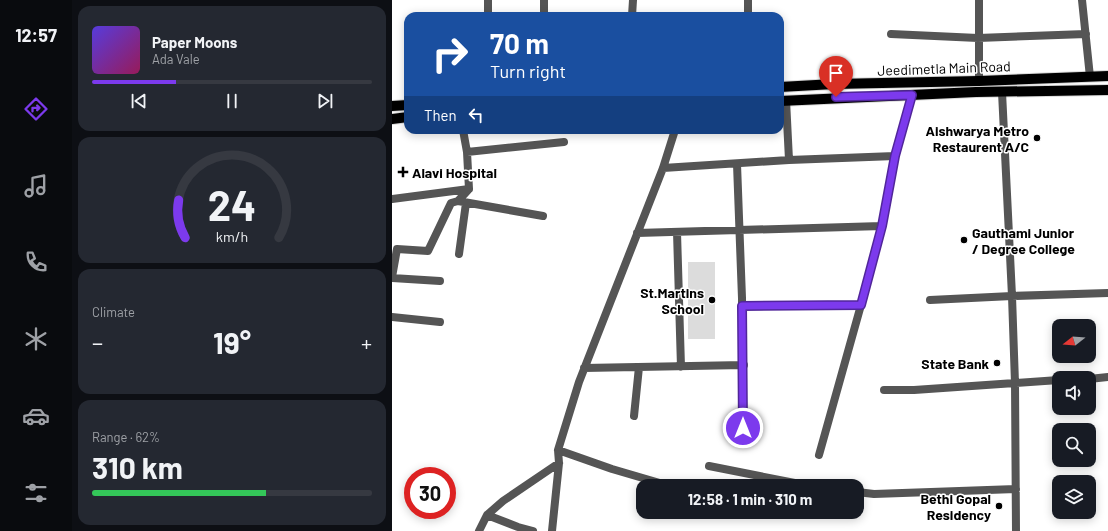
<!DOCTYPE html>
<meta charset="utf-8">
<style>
body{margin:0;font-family:Barlow,sans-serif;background:#242831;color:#f1f3f6;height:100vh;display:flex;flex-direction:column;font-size:15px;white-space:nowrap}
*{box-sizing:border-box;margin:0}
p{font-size:13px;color:#9ea1a6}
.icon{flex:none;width:22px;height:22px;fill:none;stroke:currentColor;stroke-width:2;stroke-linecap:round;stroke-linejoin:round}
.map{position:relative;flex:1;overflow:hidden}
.drawer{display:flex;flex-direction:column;gap:6px;padding:6px;background:#0d0f14;width:320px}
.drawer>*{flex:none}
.banner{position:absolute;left:12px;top:12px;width:380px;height:122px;border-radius:12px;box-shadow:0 2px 10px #0003;background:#1a4fa0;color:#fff;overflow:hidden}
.needle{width:26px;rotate:253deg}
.tools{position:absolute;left:660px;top:319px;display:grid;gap:8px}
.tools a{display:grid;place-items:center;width:44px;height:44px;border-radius:8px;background:#171b24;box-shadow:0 2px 10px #0003;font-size:20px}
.speed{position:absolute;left:12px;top:467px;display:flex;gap:8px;font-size:20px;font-weight:700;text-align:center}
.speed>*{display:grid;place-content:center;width:52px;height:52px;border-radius:50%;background:#171b24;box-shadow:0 2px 10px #0003;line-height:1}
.speed .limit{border:6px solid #d22;background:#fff;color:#111}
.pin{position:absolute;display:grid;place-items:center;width:34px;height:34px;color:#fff;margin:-41px -17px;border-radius:50% 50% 50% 0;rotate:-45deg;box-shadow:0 0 4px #0007}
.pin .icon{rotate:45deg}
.me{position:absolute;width:44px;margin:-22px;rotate:0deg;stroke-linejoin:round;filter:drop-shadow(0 0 3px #0008)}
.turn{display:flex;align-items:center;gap:14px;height:84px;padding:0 20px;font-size:18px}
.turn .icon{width:52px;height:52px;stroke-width:2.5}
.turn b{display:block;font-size:28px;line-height:34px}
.then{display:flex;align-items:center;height:38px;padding:0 20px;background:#0003;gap:8px;font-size:15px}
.big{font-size:30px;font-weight:700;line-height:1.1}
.drawer .card{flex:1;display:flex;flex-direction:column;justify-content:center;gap:6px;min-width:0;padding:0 14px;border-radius:12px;background:#242831}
.drawer .dial{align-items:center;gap:0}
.dial svg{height:104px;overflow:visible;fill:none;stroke:#363941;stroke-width:7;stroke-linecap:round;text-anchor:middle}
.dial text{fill:#f1f3f6;stroke:none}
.song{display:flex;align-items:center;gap:12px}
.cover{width:48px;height:48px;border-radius:6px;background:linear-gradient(135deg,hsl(250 70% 55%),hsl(330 70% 35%))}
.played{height:4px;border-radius:2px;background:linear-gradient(90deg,#7c3aed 30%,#363941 30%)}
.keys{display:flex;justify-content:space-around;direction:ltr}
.heat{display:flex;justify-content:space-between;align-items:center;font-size:22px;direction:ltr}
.charge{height:6px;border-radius:3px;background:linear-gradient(90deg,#34c759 62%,#363941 0)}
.trip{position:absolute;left:244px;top:479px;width:228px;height:40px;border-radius:12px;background:#171b24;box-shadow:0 2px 10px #0003;font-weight:700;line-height:40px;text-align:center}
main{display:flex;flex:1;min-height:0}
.tabs{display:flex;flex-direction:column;width:72px;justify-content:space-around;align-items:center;background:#090b0e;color:#9ea1a6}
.tabs .icon{width:28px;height:28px}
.tabs .selected{color:#7c3aed}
.tabs b{font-size:18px;color:#f1f3f6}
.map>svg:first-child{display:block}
</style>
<main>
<nav class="tabs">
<b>12:57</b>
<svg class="icon selected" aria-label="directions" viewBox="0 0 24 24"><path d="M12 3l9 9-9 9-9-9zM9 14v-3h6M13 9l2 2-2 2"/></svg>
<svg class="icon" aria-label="music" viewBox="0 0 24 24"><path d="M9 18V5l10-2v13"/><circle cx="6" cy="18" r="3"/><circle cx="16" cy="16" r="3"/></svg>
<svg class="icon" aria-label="phone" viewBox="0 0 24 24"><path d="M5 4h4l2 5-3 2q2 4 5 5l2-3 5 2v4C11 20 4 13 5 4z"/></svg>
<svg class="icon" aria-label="climate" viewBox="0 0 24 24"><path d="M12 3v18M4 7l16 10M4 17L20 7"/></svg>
<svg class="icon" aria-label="car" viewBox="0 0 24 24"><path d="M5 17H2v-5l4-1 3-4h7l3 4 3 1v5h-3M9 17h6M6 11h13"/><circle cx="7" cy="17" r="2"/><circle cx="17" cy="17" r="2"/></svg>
<svg class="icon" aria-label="filters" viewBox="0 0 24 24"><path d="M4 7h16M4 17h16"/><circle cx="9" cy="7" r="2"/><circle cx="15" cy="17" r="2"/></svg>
</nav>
<section class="drawer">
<div class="card">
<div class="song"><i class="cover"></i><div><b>Paper Moons</b><p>Ada Vale</p></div></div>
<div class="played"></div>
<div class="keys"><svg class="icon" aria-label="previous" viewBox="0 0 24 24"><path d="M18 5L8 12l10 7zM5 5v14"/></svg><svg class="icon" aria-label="pause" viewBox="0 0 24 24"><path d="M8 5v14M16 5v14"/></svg><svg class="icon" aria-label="next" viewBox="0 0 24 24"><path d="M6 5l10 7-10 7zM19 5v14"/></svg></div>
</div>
<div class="card dial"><svg viewBox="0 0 100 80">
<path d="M14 69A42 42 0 1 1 86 69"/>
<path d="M14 69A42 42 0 0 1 9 40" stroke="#7c3aed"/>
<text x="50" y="56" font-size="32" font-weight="700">24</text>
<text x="50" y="72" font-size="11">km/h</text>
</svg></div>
<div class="card"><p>Climate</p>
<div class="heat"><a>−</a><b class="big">19°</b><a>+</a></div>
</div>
<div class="card"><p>Range · 62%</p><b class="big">310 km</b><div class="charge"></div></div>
</section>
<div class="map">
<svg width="716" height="531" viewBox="0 0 716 531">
<rect width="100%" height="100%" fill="#fff"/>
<path fill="#dcdcdc" d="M 296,262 L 323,262 L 323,339 L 296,339 Z"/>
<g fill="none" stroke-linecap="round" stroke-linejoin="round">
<defs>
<path id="primary" d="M 388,87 L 442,84 L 587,81 L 716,76
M 388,101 L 584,92 L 716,90
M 0,106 L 16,105
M 0,119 L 16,117"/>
</defs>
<use href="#primary" stroke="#dbdbdb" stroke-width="12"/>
<path stroke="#555" stroke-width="8" d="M 356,0 L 356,16
M 587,0 L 587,81
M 690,0 L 698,77
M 96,16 L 96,0
M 152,16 L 152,0
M 240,16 L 241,0
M 499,34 L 586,38 L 694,34
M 394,100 L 397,160
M 75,152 L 172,142
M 503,156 L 520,95
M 345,164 L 350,298 L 351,428
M 271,168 L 397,160 L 503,156 L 490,226 L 469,305 L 427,455
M 0,199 L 77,189
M 66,201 L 151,216
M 285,232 L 289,367
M 245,233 L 490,226
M 67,254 L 74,203
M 0,277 L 5,249 L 36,251 L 59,203 L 66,201 L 77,189 L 75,152 L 71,130
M 0,278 L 48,281
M 538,300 L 620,296 L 610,92
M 351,306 L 469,305
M 0,317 L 48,322
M 192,368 L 352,365
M 697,379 L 716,377
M 667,380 L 623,383 L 620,296 L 716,293
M 492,390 L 522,390 L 623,383 L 624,531
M 242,416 L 247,367
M 166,450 L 220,469 L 278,486
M 317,466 L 418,486
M 465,492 L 482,494 L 624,489
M 95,515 L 126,527 L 141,531
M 87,531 L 95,515 L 111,501 L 167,463
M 160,531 L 167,463 L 166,450 L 187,382 L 271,168 L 283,130"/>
<use href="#primary" stroke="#000" stroke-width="10"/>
</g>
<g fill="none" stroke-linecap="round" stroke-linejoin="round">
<defs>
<path id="route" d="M 351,428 L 350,306 L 469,305 L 490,226 L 503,156 L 520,95 L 444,97"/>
</defs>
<use href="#route" stroke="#51269a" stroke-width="10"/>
<use href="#route" stroke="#7c3aed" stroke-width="7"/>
</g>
<g fill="#000" stroke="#fff" stroke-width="1.5">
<circle cx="645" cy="138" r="4"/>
<path d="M9 166h4v4h4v4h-4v4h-4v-4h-4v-4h4z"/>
<circle cx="572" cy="240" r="4"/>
<circle cx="320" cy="300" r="4"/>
<circle cx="605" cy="363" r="4"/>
<circle cx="607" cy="506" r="4"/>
</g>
<g text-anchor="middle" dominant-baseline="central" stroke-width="3" stroke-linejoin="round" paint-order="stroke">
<g font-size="14" fill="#000" stroke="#fff">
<text transform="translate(552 68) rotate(-2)">Jeedimetla Main Road</text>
</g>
<g font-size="14" font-weight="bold" fill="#000" stroke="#fff" text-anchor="end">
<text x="637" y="130">Aishwarya Metro<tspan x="637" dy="16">Restaurent A/C</tspan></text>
<text x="20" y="172" text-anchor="start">Alavi Hospital</text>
<text x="580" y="232" text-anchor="start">Gauthami Junior<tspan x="580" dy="16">/ Degree College</tspan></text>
<text x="312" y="292">St.Martins<tspan x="312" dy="16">School</tspan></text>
<text x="597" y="363">State Bank</text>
<text x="599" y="498">Bethi Gopal<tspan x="599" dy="16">Residency</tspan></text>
</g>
</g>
</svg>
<div class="tools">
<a><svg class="needle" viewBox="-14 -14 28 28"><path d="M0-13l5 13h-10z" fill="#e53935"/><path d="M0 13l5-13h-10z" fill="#9ea1a6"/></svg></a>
<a><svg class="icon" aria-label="sound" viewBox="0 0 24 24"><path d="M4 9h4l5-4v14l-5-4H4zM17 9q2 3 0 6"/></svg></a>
<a><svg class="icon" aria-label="search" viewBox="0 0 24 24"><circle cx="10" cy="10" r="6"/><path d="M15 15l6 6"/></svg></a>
<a><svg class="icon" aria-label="layers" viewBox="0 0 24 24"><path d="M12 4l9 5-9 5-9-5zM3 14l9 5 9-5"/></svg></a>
</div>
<div class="speed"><div class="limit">30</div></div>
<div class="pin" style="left:444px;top:97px;background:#d93025"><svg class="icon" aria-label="arrive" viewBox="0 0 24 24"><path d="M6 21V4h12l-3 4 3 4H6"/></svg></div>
<svg class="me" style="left:351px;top:428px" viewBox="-20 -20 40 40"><circle r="17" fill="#7c3aed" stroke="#fff" stroke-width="3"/><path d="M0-11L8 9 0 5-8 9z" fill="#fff"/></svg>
<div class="trip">12:58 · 1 min · 310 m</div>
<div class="banner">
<div class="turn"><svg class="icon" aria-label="right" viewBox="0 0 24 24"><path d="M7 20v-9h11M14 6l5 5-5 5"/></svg><div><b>70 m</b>Turn right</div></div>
<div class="then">Then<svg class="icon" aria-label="left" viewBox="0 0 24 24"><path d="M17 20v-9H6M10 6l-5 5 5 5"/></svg></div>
</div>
</div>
</main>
